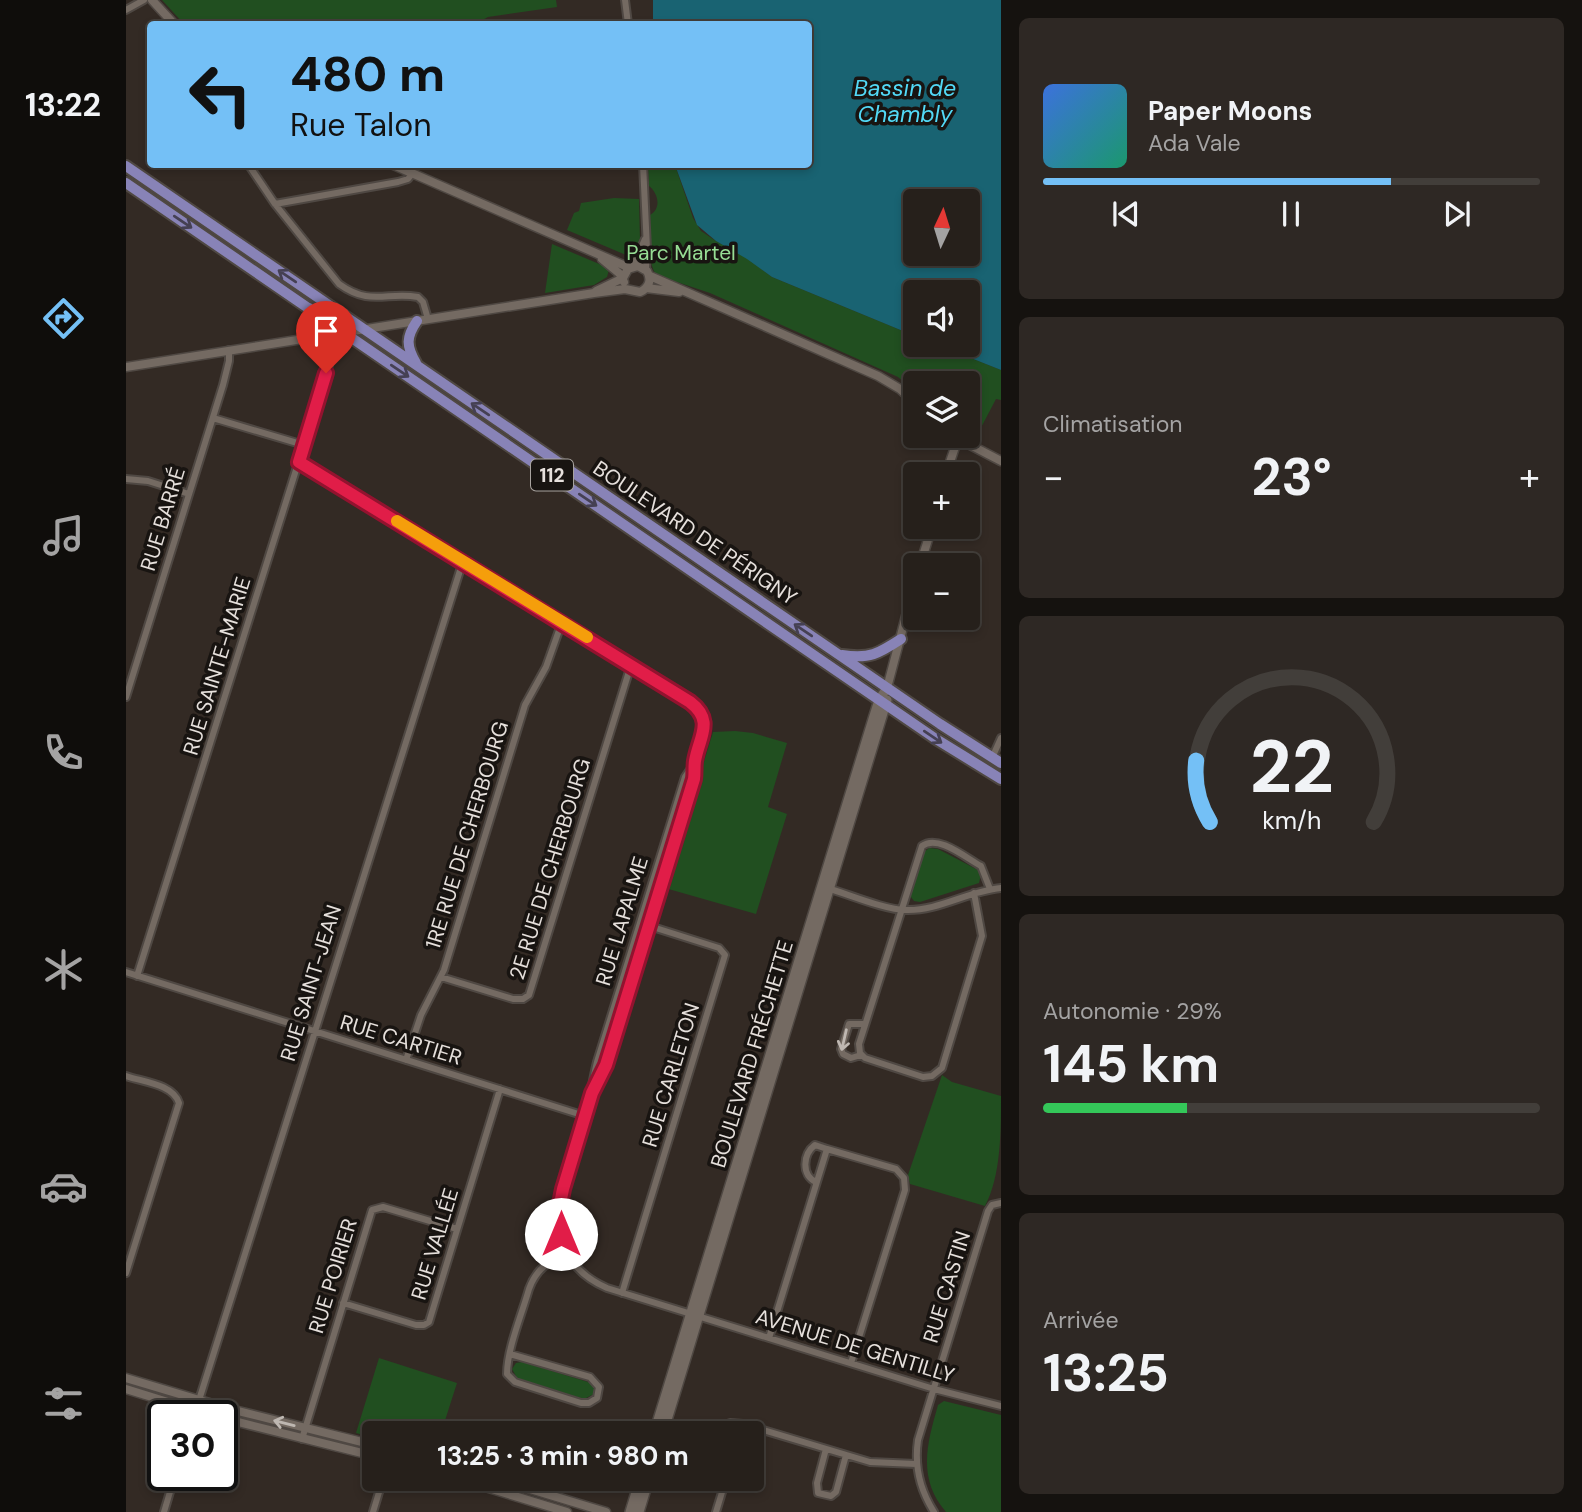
<!DOCTYPE html>
<html lang="fr">
<meta charset="utf-8">
<style>
body{margin:0;font-family:"DM Sans",sans-serif;background:#2e2824;color:#f1f3f6;height:100vh;display:flex;flex-direction:column;font-size:26px;white-space:nowrap}
*{box-sizing:border-box;margin:0}
p{font-size:23px;color:#a4a3a3}
.icon{flex:none;width:38px;height:38px;fill:none;stroke:currentColor;stroke-width:2;stroke-linecap:round;stroke-linejoin:round}
.map{position:relative;flex:1;overflow:hidden}
.drawer{display:flex;flex-direction:column;gap:18px;padding:18px;background:#15120f;width:581px}
.drawer>*{flex:none}
.banner{position:absolute;left:21px;top:21px;width:665px;height:147px;border-radius:7px;box-shadow:0 4px 10px #0003,0 0 0 2px #423e3a;background:#74c0f6;color:#111;overflow:hidden}
.needle{width:46px;rotate:4deg}
.controls{position:absolute;left:777px;top:189px;display:grid;gap:14px}
.controls a{display:grid;place-items:center;width:77px;height:77px;border-radius:7px;background:#26201b;box-shadow:0 4px 10px #0003,0 0 0 2px #423e3a;font-size:35px}
.speed{position:absolute;left:21px;top:1400px;display:flex;gap:14px;font-size:35px;font-weight:700;text-align:center}
.speed>*{display:grid;place-content:center;width:91px;height:91px;border-radius:50%;background:#26201b;box-shadow:0 4px 10px #0003,0 0 0 2px #423e3a;line-height:1}
.speed .limit{border:4px solid #111;border-radius:10px;background:#fff;color:#111}
.pin{position:absolute;display:grid;place-items:center;width:60px;height:60px;color:#fff;margin:-72px -30px;border-radius:50% 50% 50% 0;rotate:-45deg;box-shadow:0 0 7px #0007}
.pin .icon{rotate:45deg}
.me{position:absolute;width:77px;margin:-38px;rotate:0deg;stroke-linejoin:round;filter:drop-shadow(0 0 5px #0008)}
.turn{display:flex;align-items:center;gap:24px;height:147px;padding:0 28px;font-size:32px}
.turn .icon{width:91px;height:91px;stroke-width:2.5}
.turn b{display:block;font-size:49px;line-height:60px}
.big{font-size:52px;font-weight:700;line-height:1.1}
.drawer .card{flex:1;display:flex;flex-direction:column;justify-content:center;gap:10px;min-width:0;padding:0 24px;border-radius:10px;background:#2e2824}
.drawer .dial{align-items:center;gap:0}
.dial svg{height:182px;overflow:visible;fill:none;stroke:#423e3a;stroke-width:7;stroke-linecap:round;text-anchor:middle}
.dial text{fill:#f1f3f6;stroke:none}
.song{display:flex;align-items:center;gap:21px}
.cover{width:84px;height:84px;border-radius:10px;background:linear-gradient(135deg,hsl(220 70% 55%),hsl(160 70% 35%))}
.played{height:7px;border-radius:4px;background:linear-gradient(90deg,#74c0f6 70%,#423e3a 70%)}
.keys{display:flex;justify-content:space-around;direction:ltr}
.heat{display:flex;justify-content:space-between;align-items:center;font-size:38px;direction:ltr}
.charge{height:10px;border-radius:5px;background:linear-gradient(90deg,#34c759 29%,#423e3a 0)}
.trip{position:absolute;left:236px;top:1421px;width:402px;height:70px;border-radius:7px;background:#26201b;box-shadow:0 4px 10px #0003,0 0 0 2px #423e3a;font-weight:700;line-height:70px;text-align:center}
main{display:flex;flex:1;min-height:0}
.tabs{display:flex;flex-direction:column;width:126px;justify-content:space-around;align-items:center;background:#0f0d0b;color:#a4a3a3}
.tabs .icon{width:49px;height:49px}
.tabs .on{color:#74c0f6}
.tabs b{font-size:32px;color:#f1f3f6}
.map>svg:first-child{display:block}
</style>
<main>
<nav class="tabs">
<b>13:22</b>
<svg class="icon on" aria-label="directions" viewBox="0 0 24 24"><path d="M12 3l9 9-9 9-9-9zM9 14v-3h6M13 9l2 2-2 2"/></svg>
<svg class="icon" aria-label="music" viewBox="0 0 24 24"><path d="M9 18V5l10-2v13"/><circle cx="6" cy="18" r="3"/><circle cx="16" cy="16" r="3"/></svg>
<svg class="icon" aria-label="phone" viewBox="0 0 24 24"><path d="M5 4h4l2 5-3 2q2 4 5 5l2-3 5 2v4C11 20 4 13 5 4z"/></svg>
<svg class="icon" aria-label="climate" viewBox="0 0 24 24"><path d="M12 3v18M4 7l16 10M4 17L20 7"/></svg>
<svg class="icon" aria-label="car" viewBox="0 0 24 24"><path d="M5 17H2v-5l4-1 3-4h7l3 4 3 1v5h-3M9 17h6M6 11h13"/><circle cx="7" cy="17" r="2"/><circle cx="17" cy="17" r="2"/></svg>
<svg class="icon" aria-label="filters" viewBox="0 0 24 24"><path d="M4 7h16M4 17h16"/><circle cx="9" cy="7" r="2"/><circle cx="15" cy="17" r="2"/></svg>
</nav>
<div class="map">
<svg width="875" height="1512" viewBox="0 0 875 1512">
<rect width="100%" height="100%" fill="#332a24"/>
<path fill="#214f20" d="M 36,0 L 430,0 L 431,7 L 362,17 L 349,24 L 58,24 Z
M 522,165 L 549,165 L 567,218 L 575,231 L 590,241 L 619,257 L 646,277 L 789,336 L 789,345 L 812,345 L 875,370 L 875,400 L 870,399 L 849,439 L 842,435 L 842,396 L 844,393 L 842,383 L 834,383 L 822,376 L 815,383 L 789,383 L 789,392 L 772,377 L 743,364 L 584,293 L 530,275 C 519,257 526,236 524,215 C 536,208 532,193 523,186 Z
M 488,198 L 513,199 L 514,240 L 510,249 L 500,255 L 441,230 L 448,213 L 453,211 L 455,203 Z
M 426,244 L 478,266 L 483,270 L 481,277 L 468,285 L 419,293 Z
M 609,731 L 627,733 L 661,743 L 642,807 L 661,814 L 630,914 L 539,888 L 587,732 Z
M 803,848 L 812,849 L 852,870 L 855,874 L 853,883 L 794,902 L 788,901 L 785,897 L 784,892 L 797,853 Z
M 816,1075 L 826,1082 L 875,1096 C 875,1132 875,1176 859,1206 L 784,1184 L 782,1175 Z
M 253,1358 L 331,1383 L 315,1433 L 248,1433 L 248,1438 L 230,1433 Z
M 396,1362 L 462,1382 L 468,1387 L 468,1394 L 458,1399 L 391,1378 L 386,1369 L 390,1363 Z
M 818,1401 L 875,1415 L 875,1512 L 820,1512 C 791,1478 801,1444 812,1405 Z"/>
<path fill="#196372" fill-rule="evenodd" d="M 527,0 L 875,0 L 875,370 L 812,345 L 842,345 L 842,292 L 789,292 L 789,336 L 646,277 L 621,259 L 590,241 L 571,225 L 549,165 L 682,164 L 682,24 L 527,24 ZM 789,201 L 842,201 L 842,254 L 789,254 Z"/>
<g fill="none" stroke-linecap="round" stroke-linejoin="round">
<defs>
<path id="minor" d="M 499,0 L 502,24
M 0,10 L 18,0
M 122,164 L 149,204 L 213,284 C 245,307 261,291 292,297 L 297,302 L 302,319
M 517,164 L 521,249 L 520,269
M 149,204 L 272,182 L 282,179 L 286,174
M 507,266 L 519,239
M 87,418 L 178,445
M 173,462 L 561,700 C 590,720 573,735 569,762 C 568,767 569,773 568,779 L 480,1065 L 468,1090
M 0,479 L 22,481 L 63,494
M 0,697 L 97,385 L 103,361 L 103,350
M 866,758 L 875,738
M 568,764 L 559,777 L 471,1062 C 466,1082 464,1101 458,1120 C 440,1178 405,1255 481,1288 L 808,1389 L 875,1406
M 701,888 C 722,894 759,910 780,910 C 813,911 842,891 875,888
M 848,893 L 856,936 L 816,1068 L 806,1076 L 797,1077 L 739,1058 L 734,1053 L 733,1044 L 796,846 C 812,834 840,858 855,866 L 864,889
M 0,972 L 459,1116
M 11,976 L 203,365
M 315,977 L 387,999 L 397,999 L 403,995 L 505,665
M 735,1055 L 725,1058 L 717,1054 L 715,1049 L 723,1024 L 739,1024
M 280,1060 L 295,1015 L 318,970 L 399,705 L 420,667 L 436,622
M 0,1076 C 17,1082 47,1084 53,1103 L 0,1273
M 690,1182 C 675,1175 677,1154 689,1145 L 701,1149
M 496,1293 L 599,955 L 593,948 L 514,923
M 217,1303 L 290,1325 L 298,1325 L 303,1322 L 374,1089
M 643,1338 L 701,1149 L 770,1169 L 778,1178 L 779,1190 L 725,1363
M 384,1354 L 464,1377 L 473,1387 L 471,1398 L 463,1403 L 455,1403 L 389,1382 L 381,1374 C 381,1349 396,1314 403,1289 C 410,1269 423,1261 442,1252
M 68,1416 L 337,561
M 599,1433 L 604,1423 L 617,1424
M 614,1433 L 617,1424 L 744,1462 L 790,1464
M 176,1439 L 246,1210 L 257,1207 L 331,1229
M 700,1449 L 691,1483 L 692,1493 L 705,1496 L 710,1492 L 720,1455
M 38,1512 L 49,1475
M 247,1512 L 257,1479
M 590,1512 L 600,1479
M 808,1512 C 794,1490 788,1467 792,1440 L 862,1211 L 866,1205 L 875,1203"/>
<path id="tertiary" d="M 26,0 L 48,24
M 265,164 L 504,268
M 476,259 L 494,274 L 498,282
M 524,276 L 752,376 L 774,389 L 789,403
M 520,288 L 553,292
M 470,291 L 497,278
M 0,367 L 468,293 L 499,289 L 514,292 C 523,288 526,280 521,271 L 512,266 L 502,269 L 497,278
M 827,436 L 875,461
M 820,474 L 832,438
M 794,565 L 806,527
M 761,688 L 789,582
M 0,1378 L 100,1408 L 248,1445
M 0,1389 L 87,1416
M 96,1418 L 248,1456
M 333,1479 L 441,1512
M 371,1479 L 480,1512"/>
<path id="secondary" d="M 528,1433 L 747,719 L 753,700 L 761,688
M 537,1433 L 761,700
M 504,1512 L 514,1479
M 513,1512 L 523,1479"/>
<path id="primary" d="M 0,166 L 814,724 L 875,763
M 0,183 L 810,739 L 875,779
M 177,339 L 185,322 L 183,308
M 290,363 C 280,346 280,337 291,321
M 716,655 C 744,659 752,654 775,639"/>
</defs>
<use href="#minor" stroke="#4f4843" stroke-width="10"/>
<use href="#tertiary" stroke="#4f4843" stroke-width="11"/>
<use href="#secondary" stroke="#4f4843" stroke-width="12"/>
<use href="#primary" stroke="#4f4843" stroke-width="14"/>
<use href="#minor" stroke="#746a62" stroke-width="6"/>
<use href="#tertiary" stroke="#746a62" stroke-width="8"/>
<use href="#secondary" stroke="#746a62" stroke-width="9"/>
<use href="#primary" stroke="#8883b7" stroke-width="10"/>
</g>
<defs><path id="oneway-shaft" d="M-6 0H5M1.5-3L5.5 0L1.5 3" fill="none" stroke-width="1.6" stroke-linecap="round" stroke-linejoin="round" transform="scale(1.75)"/></defs>
<g stroke="#454053">
<use href="#oneway-shaft" transform="translate(57 222) rotate(34)"/>
<use href="#oneway-shaft" transform="translate(161 276) rotate(-146)"/>
<use href="#oneway-shaft" transform="translate(274 371) rotate(34)"/>
<use href="#oneway-shaft" transform="translate(354 409) rotate(-146)"/>
<use href="#oneway-shaft" transform="translate(462 500) rotate(34)"/>
<use href="#oneway-shaft" transform="translate(677 630) rotate(-146)"/>
<use href="#oneway-shaft" transform="translate(807 737) rotate(34)"/>
</g>
<g stroke="#beb7b1">
<use href="#oneway-shaft" transform="translate(718 1040) rotate(103)"/>
<use href="#oneway-shaft" transform="translate(158 1423) rotate(-166)"/>
</g>
<g fill="none" stroke-linecap="round" stroke-linejoin="round">
<defs>
<path id="route" d="M 200,373 L 173,462 L 564,702 C 589,721 573,737 569,761 C 568,767 569,773 568,779 L 480,1065 L 466,1093 L 437,1189 L 433,1209 L 435,1234"/>
</defs>
<use href="#route" stroke="#92132f" stroke-width="18"/>
<use href="#route" stroke="#e11d48" stroke-width="12"/>
<path stroke="#f59e0b" stroke-width="12" d="M 271,521 L 461,637"/>
</g>
<g text-anchor="middle" dominant-baseline="central" stroke-width="7" stroke-linejoin="round" paint-order="stroke">
<rect fill="#181411" stroke="#a8a39f" stroke-width="2" x="405" y="459.5" width="42" height="31" rx="5"/>
<g font-size="19" font-weight="bold" fill="#e6e0dc">
<text x="426" y="475">112</text>
</g>
<g font-size="21" fill="#97dd94" stroke="#181411">
<text x="555" y="253">Parc Martel</text>
</g>
<g font-size="21" fill="#e6e0dc" stroke="#181411">
<text transform="translate(37 519) rotate(-73)">RUE BARRÉ</text>
<text transform="translate(569 533) rotate(34)">BOULEVARD DE PÉRIGNY</text>
<text transform="translate(91 666) rotate(-73)">RUE SAINTE-MARIE</text>
<text transform="translate(341 835) rotate(-73)">1RE RUE DE CHERBOURG</text>
<text transform="translate(424 869) rotate(-73)">2E RUE DE CHERBOURG</text>
<text transform="translate(496 921) rotate(-73)">RUE LAPALME</text>
<text transform="translate(185 983) rotate(-73)">RUE SAINT-JEAN</text>
<text transform="translate(275 1040) rotate(17)">RUE CARTIER</text>
<text transform="translate(626 1054) rotate(-73)">BOULEVARD FRÉCHETTE</text>
<text transform="translate(545 1075) rotate(-73)">RUE CARLETON</text>
<text transform="translate(309 1244) rotate(-73)">RUE VALLÉE</text>
<text transform="translate(207 1276) rotate(-73)">RUE POIRIER</text>
<text transform="translate(821 1287) rotate(-73)">RUE CASTIN</text>
<text transform="translate(729 1346) rotate(17)">AVENUE DE GENTILLY</text>
</g>
<g font-size="23" font-style="italic" fill="#52d9f6" stroke="#181411">
<text x="779" y="88">Bassin de<tspan x="779" dy="26">Chambly</tspan></text>
</g>
</g>
</svg>
<div class="controls">
<a><svg class="needle" viewBox="-14 -14 28 28"><path d="M0-13l5 13h-10z" fill="#e53935"/><path d="M0 13l5-13h-10z" fill="#a4a3a3"/></svg></a>
<a><svg class="icon" aria-label="sound" viewBox="0 0 24 24"><path d="M4 9h4l5-4v14l-5-4H4zM17 9q2 3 0 6"/></svg></a>
<a><svg class="icon" aria-label="layers" viewBox="0 0 24 24"><path d="M12 4l9 5-9 5-9-5zM3 14l9 5 9-5"/></svg></a>
<a>+</a>
<a>−</a>
</div>
<div class="speed"><div class="limit">30</div></div>
<div class="pin" style="left:200px;top:373px;background:#d93025"><svg class="icon" aria-label="arrive" viewBox="0 0 24 24"><path d="M6 21V4h12l-3 4 3 4H6"/></svg></div>
<svg class="me" style="left:435px;top:1234px" viewBox="-20 -20 40 40"><circle r="19" fill="#fff"/><path d="M0-13L10 11 0 6-10 11z" fill="#e11d48"/></svg>
<div class="trip">13:25 · 3 min · 980 m</div>
<div class="banner">
<div class="turn"><svg class="icon" aria-label="left" viewBox="0 0 24 24"><path d="M17 20v-9H6M10 6l-5 5 5 5"/></svg><div><b>480 m</b>Rue Talon</div></div>
</div>
</div>
<section class="drawer">
<div class="card">
<div class="song"><i class="cover"></i><div><b>Paper Moons</b><p>Ada Vale</p></div></div>
<div class="played"></div>
<div class="keys"><svg class="icon" aria-label="previous" viewBox="0 0 24 24"><path d="M18 5L8 12l10 7zM5 5v14"/></svg><svg class="icon" aria-label="pause" viewBox="0 0 24 24"><path d="M8 5v14M16 5v14"/></svg><svg class="icon" aria-label="next" viewBox="0 0 24 24"><path d="M6 5l10 7-10 7zM19 5v14"/></svg></div>
</div>
<div class="card"><p>Climatisation</p>
<div class="heat"><a>−</a><b class="big">23°</b><a>+</a></div>
</div>
<div class="card dial"><svg viewBox="0 0 100 80">
<path d="M14 69A42 42 0 1 1 86 69"/>
<path d="M14 69A42 42 0 0 1 8 42" stroke="#74c0f6"/>
<text x="50" y="56" font-size="32" font-weight="700">22</text>
<text x="50" y="72" font-size="11">km/h</text>
</svg></div>
<div class="card"><p>Autonomie · 29%</p><b class="big">145 km</b><div class="charge"></div></div>
<div class="card"><p>Arrivée</p><b class="big">13:25</b></div>
</section>
</main>
